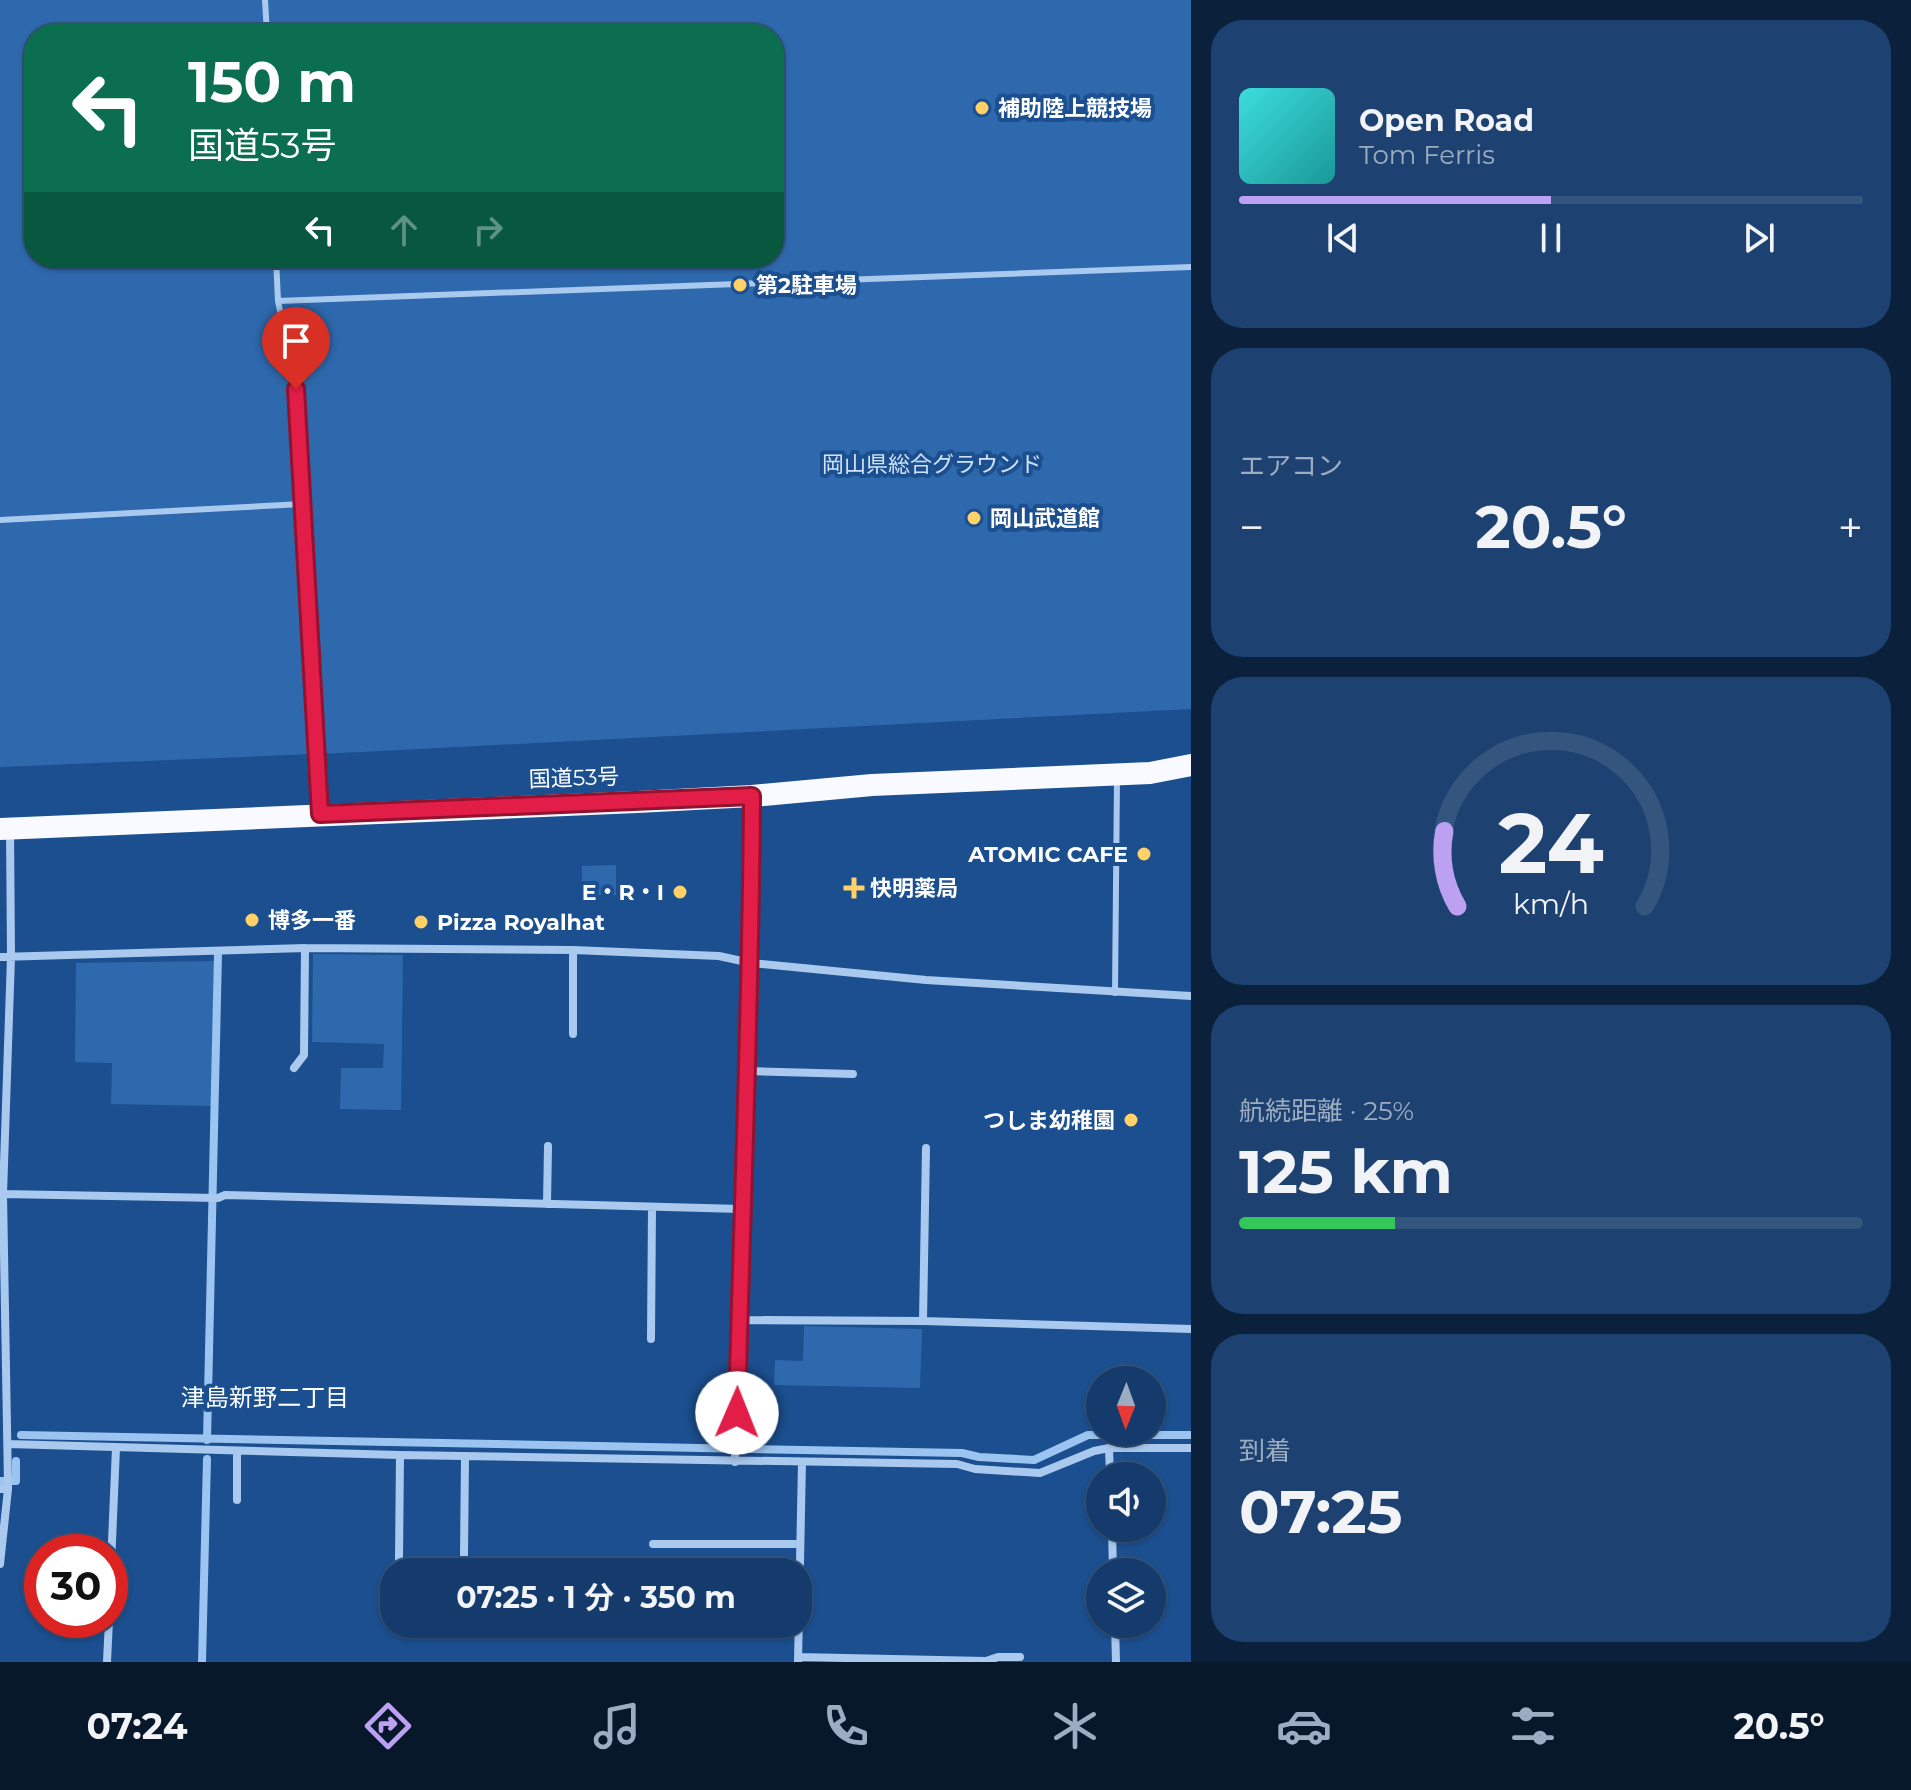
<!DOCTYPE html>
<html lang="ja">
<meta charset="utf-8">
<style>
body{margin:0;font-family:Montserrat,"Noto Sans JP",sans-serif;background:#1d4271;color:#f1f3f6;height:100vh;display:flex;flex-direction:column;font-size:30px;white-space:nowrap}
*{box-sizing:border-box;margin:0}
p{font-size:26px;color:#9dadc1}
.icon{flex:none;width:44px;height:44px;fill:none;stroke:currentColor;stroke-width:2;stroke-linecap:round;stroke-linejoin:round}
.map{position:relative;flex:1;overflow:hidden}
.sheet{display:flex;flex-direction:column;gap:20px;padding:20px;background:#0b203b;width:720px}
.sheet>*{flex:none}
.guide{position:absolute;left:24px;top:24px;width:760px;height:244px;border-radius:32px;box-shadow:0 2px 6px #0004,0 0 0 2px #33557e;background:#0b6e4f;color:#fff;overflow:hidden}
.needle{width:52px;rotate:181deg}
.fabs{position:absolute;left:1086px;top:1366px;display:grid;gap:16px}
.fabs a{display:grid;place-items:center;width:80px;height:80px;border-radius:50%;background:#143b6b;box-shadow:0 2px 6px #0004,0 0 0 2px #33557e;font-size:40px}
.speed{position:absolute;left:24px;top:1534px;display:flex;gap:16px;font-size:40px;font-weight:700;text-align:center}
.speed>*{display:grid;place-content:center;width:104px;height:104px;border-radius:50%;background:#143b6b;box-shadow:0 2px 6px #0004,0 0 0 2px #33557e;line-height:1}
.speed .limit{border:12px solid #d22;background:#fff;color:#111}
.pin{position:absolute;display:grid;place-items:center;width:68px;height:68px;color:#fff;margin:-82px -34px;border-radius:50% 50% 50% 0;rotate:-45deg;box-shadow:0 0 8px #0007}
.pin .icon{rotate:45deg}
.me{position:absolute;width:88px;margin:-44px;rotate:1deg;stroke-linejoin:round;filter:drop-shadow(0 0 6px #0008)}
.turn{display:flex;align-items:center;gap:28px;height:168px;padding:0 32px;font-size:36px}
.turn .icon{width:104px;height:104px;stroke-width:2.5}
.turn b{display:block;font-size:56px;line-height:68px}
.lanes{display:flex;align-items:center;height:76px;padding:0 32px;background:#0003;justify-content:center;gap:40px;direction:ltr}
.lanes .off{opacity:.35}
.big{font-size:60px;font-weight:700;line-height:1.1}
.sheet .tile{flex:1;display:flex;flex-direction:column;justify-content:center;gap:12px;min-width:0;padding:0 28px;border-radius:32px;background:#1d4271}
.sheet .dial{align-items:center;gap:0}
.dial svg{height:208px;overflow:visible;fill:none;stroke:#33557e;stroke-width:7;stroke-linecap:round;text-anchor:middle}
.dial text{fill:#f1f3f6;stroke:none}
.song{display:flex;align-items:center;gap:24px}
.cover{width:96px;height:96px;border-radius:12px;background:linear-gradient(135deg,hsl(180 70% 55%),hsl(180 70% 35%))}
.played{height:8px;border-radius:4px;background:linear-gradient(90deg,#bca0f2 50%,#33557e 50%)}
.keys{display:flex;justify-content:space-around;direction:ltr}
.heat{display:flex;justify-content:space-between;align-items:center;font-size:44px;direction:ltr}
.charge{height:12px;border-radius:6px;background:linear-gradient(90deg,#34c759 25%,#33557e 0)}
.trip{position:absolute;left:380px;top:1558px;width:432px;height:80px;border-radius:32px;background:#143b6b;box-shadow:0 2px 6px #0004,0 0 0 2px #33557e;font-weight:700;line-height:80px;text-align:center}
.tab-bar{display:flex;height:128px;justify-content:space-around;align-items:center;background:#08182b;color:#9dadc1}
.tab-bar .icon{width:56px;height:56px}
.tab-bar .current{color:#bca0f2}
.tab-bar b{font-size:36px;color:#f1f3f6}
main{display:flex;flex:1;min-height:0}
.map>svg:first-child{display:block}
</style>
<main>
<div class="map">
<svg width="1191" height="1662" viewBox="0 0 1191 1662">
<rect width="100%" height="100%" fill="#1b4f8f"/>
<path fill="#2e69ad" fill-rule="evenodd" d="M 0,0 L 1191,0 L 1191,709 L 362,752 L 0,767 ZM 34,34 L 774,34 L 774,258 L 34,258 Z
M 616,865 L 616,895 L 582,895 L 582,866 Z
M 313,954 L 403,955 L 401,1110 L 340,1109 L 341,1068 L 383,1068 L 384,1044 L 312,1042 Z
M 214,961 L 212,1106 L 111,1104 L 112,1063 L 75,1062 L 76,963 Z
M 804,1326 L 922,1329 L 920,1388 L 774,1385 L 775,1360 L 803,1361 Z"/>
<g fill="none" stroke-linecap="round" stroke-linejoin="round">
<path stroke="#9cc4f0" stroke-width="8" d="M 21,1435 L 962,1453 L 979,1457 L 1034,1460 L 1088,1435 L 1191,1435
M 207,1440 L 218,954
M 0,1481 L 16,1481 L 16,1461
M 202,1662 L 207,1459"/>
<path stroke="#a9c9ee" stroke-width="6" d="M 265,0 L 267,34
M 276,258 L 278,301 L 296,389 L 320,811
M 278,301 L 1191,267
M 0,520 L 302,504
M 1115,993 L 1117,778"/>
<path stroke="#a9c9ee" stroke-width="8" d="M 0,957 L 305,948 L 573,950 L 719,956 L 751,963 L 926,980 L 1191,996
M 573,1034 L 573,950
M 294,1068 L 304,1055 L 305,948
M 747,1071 L 853,1074
M 3,1194 L 218,1198 L 225,1195 L 741,1209
M 547,1204 L 548,1146
M 739,1320 L 923,1321 L 1191,1329
M 923,1321 L 926,1148
M 651,1339 L 652,1207
M 8,1444 L 400,1455 L 957,1464 L 975,1469 L 1040,1473 L 1094,1451 L 1109,1448 L 1191,1448
M 1109,1448 L 1110,1476
M 735,1462 C 739,1240 750,1018 752,796
M 0,1489 L 8,1489 L 8,1485 L 3,1194 L 11,957 L 10,829
M 237,1500 L 237,1451
M 1112,1528 L 1113,1572
M 653,1544 L 799,1544
M 464,1555 L 465,1457
M 399,1559 L 400,1455
M 0,1564 L 8,1489
M 110,1588 L 116,1448
M 1115,1624 L 1116,1662
M 798,1657 L 986,1661 L 998,1657 L 1020,1657
M 107,1662 L 109,1620
M 798,1662 L 802,1462"/>
<path stroke="#f8faff" stroke-width="22" d="M 0,829 L 637,802 L 752,796 L 872,785 L 1150,773 L 1191,765"/>
</g>
<g fill="none" stroke-linecap="round" stroke-linejoin="round">
<defs>
<path id="route" d="M 296,389 L 320,814 L 752,796 C 751,1002 742,1207 737,1413"/>
</defs>
<use href="#route" stroke="#92132f" stroke-width="20"/>
<use href="#route" stroke="#e11d48" stroke-width="14"/>
</g>
<g fill="#ffd166" stroke="#1b4f8f" stroke-width="3">
<circle cx="982" cy="108" r="8"/>
<circle cx="740" cy="285" r="8"/>
<circle cx="974" cy="518" r="8"/>
<circle cx="1144" cy="854" r="8"/>
<path d="M850 876h8v8h8v8h-8v8h-8v-8h-8v-8h8z"/>
<circle cx="680" cy="892" r="8"/>
<circle cx="252" cy="920" r="8"/>
<circle cx="421" cy="922" r="8"/>
<circle cx="1131" cy="1120" r="8"/>
</g>
<g text-anchor="middle" dominant-baseline="central" stroke-width="8" stroke-linejoin="round" paint-order="stroke">
<g font-size="22" font-weight="bold" fill="#fff" stroke="#1b4f8f" text-anchor="start">
<text x="998" y="108">補助陸上競技場</text>
<text x="756" y="285">第2駐車場</text>
<text x="990" y="518">岡山武道館</text>
<text x="1128" y="854" text-anchor="end">ATOMIC CAFE</text>
<text x="870" y="888">快明薬局</text>
<text x="664" y="892" text-anchor="end">E・R・I</text>
<text x="268" y="920">博多一番</text>
<text x="437" y="922">Pizza Royalhat</text>
<text x="1115" y="1120" text-anchor="end">つしま幼稚園</text>
</g>
<g font-size="22" fill="#cfe3fa" stroke="#1b4f8f">
<text x="932" y="464">岡山県総合グラウンド</text>
</g>
<g font-size="22" fill="#fff" stroke="#1b4f8f">
<text transform="translate(574 778) rotate(-2)">国道53号</text>
</g>
<g font-size="24" fill="#fff" stroke="#1b4f8f">
<text x="265" y="1397">津島新野二丁目</text>
</g>
</g>
</svg>
<div class="fabs">
<a><svg class="needle" viewBox="-14 -14 28 28"><path d="M0-13l5 13h-10z" fill="#e53935"/><path d="M0 13l5-13h-10z" fill="#9dadc1"/></svg></a>
<a><svg class="icon" aria-label="sound" viewBox="0 0 24 24"><path d="M4 9h4l5-4v14l-5-4H4zM17 9q2 3 0 6"/></svg></a>
<a><svg class="icon" aria-label="layers" viewBox="0 0 24 24"><path d="M12 4l9 5-9 5-9-5zM3 14l9 5 9-5"/></svg></a>
</div>
<div class="speed"><div class="limit">30</div></div>
<div class="pin" style="left:296px;top:389px;background:#d93025"><svg class="icon" aria-label="arrive" viewBox="0 0 24 24"><path d="M6 21V4h12l-3 4 3 4H6"/></svg></div>
<svg class="me" style="left:737px;top:1413px" viewBox="-20 -20 40 40"><circle r="19" fill="#fff"/><path d="M0-13L10 11 0 6-10 11z" fill="#e11d48"/></svg>
<div class="trip">07:25 · 1 分 · 350 m</div>
<div class="guide">
<div class="turn"><svg class="icon" aria-label="left" viewBox="0 0 24 24"><path d="M17 20v-9H6M10 6l-5 5 5 5"/></svg><div><b>150 m</b>国道53号</div></div>
<div class="lanes"><svg class="icon" aria-label="left" viewBox="0 0 24 24"><path d="M17 20v-9H6M10 6l-5 5 5 5"/></svg><svg class="icon off" aria-label="ahead" viewBox="0 0 24 24"><path d="M12 20V5M6 11l6-6 6 6"/></svg><svg class="icon off" aria-label="right" viewBox="0 0 24 24"><path d="M7 20v-9h11M14 6l5 5-5 5"/></svg></div>
</div>
</div>
<section class="sheet">
<div class="tile">
<div class="song"><i class="cover"></i><div><b>Open Road</b><p>Tom Ferris</p></div></div>
<div class="played"></div>
<div class="keys"><svg class="icon" aria-label="previous" viewBox="0 0 24 24"><path d="M18 5L8 12l10 7zM5 5v14"/></svg><svg class="icon" aria-label="pause" viewBox="0 0 24 24"><path d="M8 5v14M16 5v14"/></svg><svg class="icon" aria-label="next" viewBox="0 0 24 24"><path d="M6 5l10 7-10 7zM19 5v14"/></svg></div>
</div>
<div class="tile"><p>エアコン</p>
<div class="heat"><a>−</a><b class="big">20.5°</b><a>+</a></div>
</div>
<div class="tile dial"><svg viewBox="0 0 100 80">
<path d="M14 69A42 42 0 1 1 86 69"/>
<path d="M14 69A42 42 0 0 1 9 40" stroke="#bca0f2"/>
<text x="50" y="56" font-size="32" font-weight="700">24</text>
<text x="50" y="72" font-size="11">km/h</text>
</svg></div>
<div class="tile"><p>航続距離 · 25%</p><b class="big">125 km</b><div class="charge"></div></div>
<div class="tile"><p>到着</p><b class="big">07:25</b></div>
</section>
</main>
<nav class="tab-bar">
<b>07:24</b>
<svg class="icon current" aria-label="directions" viewBox="0 0 24 24"><path d="M12 3l9 9-9 9-9-9zM9 14v-3h6M13 9l2 2-2 2"/></svg>
<svg class="icon" aria-label="music" viewBox="0 0 24 24"><path d="M9 18V5l10-2v13"/><circle cx="6" cy="18" r="3"/><circle cx="16" cy="16" r="3"/></svg>
<svg class="icon" aria-label="phone" viewBox="0 0 24 24"><path d="M5 4h4l2 5-3 2q2 4 5 5l2-3 5 2v4C11 20 4 13 5 4z"/></svg>
<svg class="icon" aria-label="climate" viewBox="0 0 24 24"><path d="M12 3v18M4 7l16 10M4 17L20 7"/></svg>
<svg class="icon" aria-label="car" viewBox="0 0 24 24"><path d="M5 17H2v-5l4-1 3-4h7l3 4 3 1v5h-3M9 17h6M6 11h13"/><circle cx="7" cy="17" r="2"/><circle cx="17" cy="17" r="2"/></svg>
<svg class="icon" aria-label="filters" viewBox="0 0 24 24"><path d="M4 7h16M4 17h16"/><circle cx="9" cy="7" r="2"/><circle cx="15" cy="17" r="2"/></svg>
<b>20.5°</b>
</nav>
